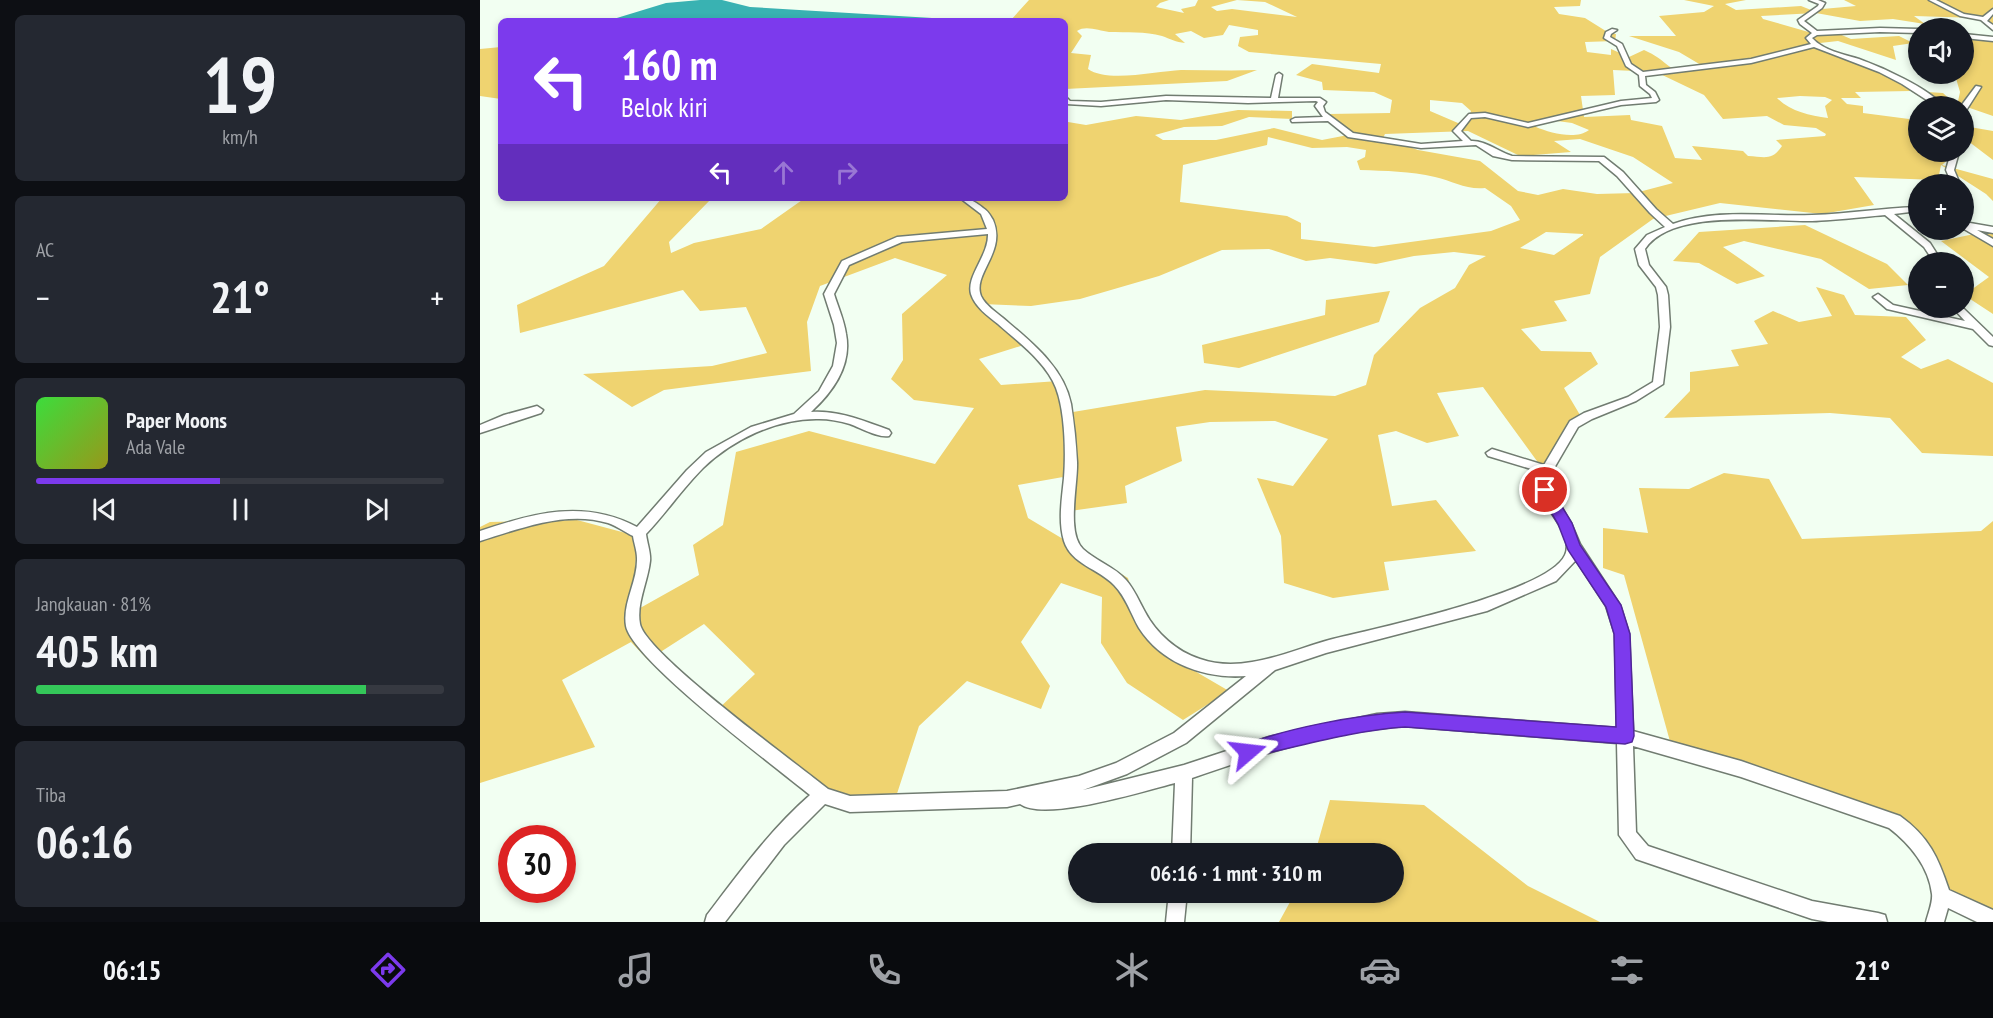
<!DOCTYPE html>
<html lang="id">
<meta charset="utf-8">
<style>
body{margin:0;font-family:"PT Sans Narrow",sans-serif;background:#242831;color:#f1f3f6;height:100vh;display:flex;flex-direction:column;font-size:22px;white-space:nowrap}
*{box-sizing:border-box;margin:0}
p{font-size:20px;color:#9ea1a6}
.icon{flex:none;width:33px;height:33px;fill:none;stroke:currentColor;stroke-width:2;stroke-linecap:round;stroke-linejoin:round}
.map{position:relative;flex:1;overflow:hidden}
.side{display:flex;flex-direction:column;gap:15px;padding:15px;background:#0d0f14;width:480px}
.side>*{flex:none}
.top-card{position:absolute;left:18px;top:18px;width:570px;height:183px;border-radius:9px;box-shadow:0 3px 9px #0003;background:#7c3aed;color:#fff;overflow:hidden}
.fabs{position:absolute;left:1428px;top:18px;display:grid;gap:12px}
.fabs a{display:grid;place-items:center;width:66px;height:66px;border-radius:50%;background:#171b24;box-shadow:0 3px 9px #0003;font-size:30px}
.speed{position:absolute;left:18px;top:825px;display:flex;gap:12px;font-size:30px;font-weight:700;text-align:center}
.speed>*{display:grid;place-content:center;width:78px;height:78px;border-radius:50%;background:#171b24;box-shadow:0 3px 9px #0003;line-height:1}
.speed .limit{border:9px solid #d22;background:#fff;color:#111}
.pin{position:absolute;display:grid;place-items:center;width:51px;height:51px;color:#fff;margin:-26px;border:3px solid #fff;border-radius:50%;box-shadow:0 2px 6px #0007}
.me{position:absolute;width:66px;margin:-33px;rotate:73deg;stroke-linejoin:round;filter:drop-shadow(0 0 4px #0008)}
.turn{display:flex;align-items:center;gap:21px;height:126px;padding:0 24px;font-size:27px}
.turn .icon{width:78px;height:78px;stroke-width:2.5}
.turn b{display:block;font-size:42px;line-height:51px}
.lanes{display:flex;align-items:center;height:57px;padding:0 24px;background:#0003;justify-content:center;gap:30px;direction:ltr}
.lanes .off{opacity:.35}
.big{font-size:45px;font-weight:700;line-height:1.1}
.side .widget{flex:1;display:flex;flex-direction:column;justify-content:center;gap:9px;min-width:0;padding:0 21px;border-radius:9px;background:#242831}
.side .dial{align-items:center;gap:0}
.dial b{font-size:78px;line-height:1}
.song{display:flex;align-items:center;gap:18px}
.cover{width:72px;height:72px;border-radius:9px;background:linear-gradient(135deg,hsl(120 70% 55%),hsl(60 70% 35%))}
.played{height:6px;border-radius:3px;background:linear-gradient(90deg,#7c3aed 45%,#363941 45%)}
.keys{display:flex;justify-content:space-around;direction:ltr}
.heat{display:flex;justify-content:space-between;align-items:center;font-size:33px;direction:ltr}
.charge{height:9px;border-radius:4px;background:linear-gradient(90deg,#34c759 81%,#363941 0)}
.trip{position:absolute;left:588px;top:843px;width:336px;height:60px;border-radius:30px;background:#171b24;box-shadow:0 3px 9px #0003;font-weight:700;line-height:60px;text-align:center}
.tabs{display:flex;height:96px;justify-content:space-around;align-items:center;background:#090b0e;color:#9ea1a6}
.tabs .icon{width:42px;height:42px}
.tabs .selected{color:#7c3aed}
.tabs b{font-size:27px;color:#f1f3f6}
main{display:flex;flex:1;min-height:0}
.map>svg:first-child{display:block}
</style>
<main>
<section class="side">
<div class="widget dial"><b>19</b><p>km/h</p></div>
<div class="widget"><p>AC</p>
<div class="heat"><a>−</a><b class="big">21°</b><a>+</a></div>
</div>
<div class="widget">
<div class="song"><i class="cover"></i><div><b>Paper Moons</b><p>Ada Vale</p></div></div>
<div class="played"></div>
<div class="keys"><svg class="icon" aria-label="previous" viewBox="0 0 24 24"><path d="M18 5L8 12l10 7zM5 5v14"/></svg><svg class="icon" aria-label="pause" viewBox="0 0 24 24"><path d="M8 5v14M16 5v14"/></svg><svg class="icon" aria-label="next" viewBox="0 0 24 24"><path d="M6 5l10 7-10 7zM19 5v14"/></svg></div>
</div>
<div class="widget"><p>Jangkauan · 81%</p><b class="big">405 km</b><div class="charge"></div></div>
<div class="widget"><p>Tiba</p><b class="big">06:16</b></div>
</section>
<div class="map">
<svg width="1513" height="922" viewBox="0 0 1513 922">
<rect width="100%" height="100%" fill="#f2fff2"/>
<path fill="#efd370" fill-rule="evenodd" d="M 549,0 L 689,0 L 680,3 L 676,7 L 704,13 L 701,9 L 715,6 L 718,0 L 1101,0 L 1100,6 L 1074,7 L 1079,14 L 1105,18 L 1129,33 L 1136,34 L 1135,41 L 1105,42 L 1107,52 L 1131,55 L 1131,49 L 1149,57 L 1164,50 C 1194,63 1185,77 1226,68 L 1199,52 L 1149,36 L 1196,36 L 1179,16 L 1224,12 L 1234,6 L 1204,0 L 1266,0 L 1245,4 L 1256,10 L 1321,6 L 1331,10 L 1376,6 L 1364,0 L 1513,0 L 1513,26 L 1497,18 L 1434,16 L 1445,24 L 1413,19 L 1380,21 L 1336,13 L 1281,16 L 1283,19 L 1332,33 L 1357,33 L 1371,39 L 1419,36 L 1433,43 L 1413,46 L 1416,60 L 1358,41 L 1331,44 L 1405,73 L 1431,91 L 1463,93 L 1477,106 L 1480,92 L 1475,75 L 1467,74 L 1484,74 L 1484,37 L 1513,41 L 1513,116 L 1484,106 L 1454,106 L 1431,91 L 1375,92 L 1381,98 L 1361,98 L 1367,104 L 1383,106 L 1383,113 L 1429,119 L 1438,152 L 1472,156 L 1462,165 L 1513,179 L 1513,201 L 1506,194 L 1461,165 L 1458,180 L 1374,177 L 1394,205 L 1342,214 L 1240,203 L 1173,219 L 1120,257 L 1110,294 L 1074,301 L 1087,321 L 1041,329 L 1061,351 L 1111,352 L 1118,364 L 1084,388 L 1100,415 L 1062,468 L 1003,387 L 957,393 L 979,436 L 947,443 L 916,431 L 898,435 L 912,506 L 956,500 L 996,551 L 904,562 L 909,590 L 853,598 L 804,583 L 801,536 L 777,478 L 813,486 L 848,439 L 795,421 L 730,422 L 696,427 L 702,461 L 645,486 L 647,503 L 590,511 L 583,477 L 538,485 L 548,518 L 648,578 L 660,625 L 701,663 L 749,691 L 703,720 L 647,683 L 621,643 L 622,597 L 581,583 L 541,642 L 570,686 L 561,709 L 487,681 L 439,726 L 413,806 L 372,805 L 234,713 L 275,674 L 224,624 L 168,660 L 151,642 L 82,680 L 115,747 L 0,783 L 0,527 L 10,522 L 97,520 L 157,536 L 153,612 L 219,575 L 213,545 L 243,525 L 256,452 L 329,431 L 455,464 L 494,408 L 434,400 L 411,379 L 423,360 L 422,314 L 467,275 L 415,258 L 340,286 L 327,322 L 331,371 L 184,390 L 152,407 L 103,374 L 232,366 L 287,353 L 266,307 L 220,311 L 203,290 L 40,333 L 37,305 L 124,266 L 182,198 L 232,198 L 189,242 L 191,253 L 214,243 L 281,229 L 325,198 L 585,198 L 585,126 L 588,122 L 606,125 L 656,116 L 701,120 L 758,110 L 812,111 L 812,119 L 769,117 L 742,126 L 704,127 L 675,135 L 683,140 L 736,140 L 794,128 L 842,140 L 868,135 L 848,114 L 910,113 L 912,100 L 894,92 L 843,90 L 842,82 L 816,75 L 832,64 L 899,73 L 901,64 L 769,52 L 758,46 L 760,37 L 778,35 L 778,30 L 749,25 L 743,35 L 724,38 L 711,31 L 695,34 L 705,43 C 696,42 690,39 682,36 C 665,31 647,33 629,32 C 619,31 606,25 597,31 L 602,36 L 591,53 L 611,55 L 608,69 C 627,83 678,71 701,70 C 726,70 751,71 777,70 L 747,81 L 585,89 L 585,21 L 530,21 ZM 757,0 L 785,2 L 817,17 L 752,9 L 737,11 L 731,7 ZM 1133,70 L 1176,72 L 1224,95 L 1243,119 L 1287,116 L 1304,125 L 1336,128 L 1346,134 L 1345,136 L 1296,140 L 1302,146 C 1292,161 1285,157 1268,156 L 1263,151 L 1212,146 L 1222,160 L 1195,158 L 1182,126 L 1151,120 L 1150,115 L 1104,117 L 1101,96 L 1135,95 ZM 1320,96 L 1345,97 L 1352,100 L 1345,106 L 1348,118 C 1329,115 1311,112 1297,98 ZM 950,100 L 982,103 L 991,111 L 988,120 L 978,123 L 950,111 ZM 1070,120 L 1092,123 L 1109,130 C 1096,140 1070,133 1056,127 L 1057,123 ZM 988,131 L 1040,156 L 1091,152 L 1074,141 L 1100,139 L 1153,157 L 1193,183 L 1155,193 L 1117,194 L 1083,189 L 1058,195 L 1038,191 L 1000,161 L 938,150 L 903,138 L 905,134 ZM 788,137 L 832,148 L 867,147 L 886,150 L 885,157 L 877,161 L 880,170 C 906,171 930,171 955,177 C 973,181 986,190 1005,188 L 1031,206 L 1040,220 L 1011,231 L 894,247 L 821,239 L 821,223 L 807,216 L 700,202 L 703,165 L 787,145 ZM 1066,232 L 1103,234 L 1103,235 L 1074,255 L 1040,248 ZM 789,249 L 826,261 L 850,258 L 896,264 L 934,256 L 974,252 L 1006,256 L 989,265 L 975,288 L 940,308 L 894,355 L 886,385 L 855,396 L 725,390 L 587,413 L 578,381 L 521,385 L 499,359 L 547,344 L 502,304 L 551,306 L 600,299 L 679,276 L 742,250 Z
M 21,47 L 21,99 L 0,96 L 0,49 Z
M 1484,126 L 1513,131 L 1513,160 L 1484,138 Z
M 1325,225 L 1407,264 L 1428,285 L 1389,289 L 1341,259 L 1264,241 L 1243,247 L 1285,276 L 1257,284 L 1219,263 L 1193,261 L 1219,232 Z
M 1513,230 L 1513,314 L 1484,295 L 1509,277 L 1461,241 Z
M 1336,287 L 1364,295 L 1375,315 L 1426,317 L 1446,340 L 1421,357 L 1441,369 L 1468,359 L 1513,383 L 1513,456 L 1442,453 L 1410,418 L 1350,413 L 1184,418 L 1210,391 L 1210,372 L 1259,366 L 1251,350 L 1288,344 L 1274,321 L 1293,311 L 1319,322 L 1352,316 Z
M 910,291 L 899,322 L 759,368 L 724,363 L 722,345 L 845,315 L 846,300 Z
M 1244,473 L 1289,479 L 1322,539 L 1501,531 L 1513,521 L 1513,918 L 1456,883 L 1429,828 L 1191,745 L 1144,575 L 1123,568 L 1123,528 L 1168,533 L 1159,488 L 1209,489 Z
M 850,800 L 944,805 L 1048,886 L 1120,922 L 799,922 L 815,893 L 914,892 L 914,854 L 835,853 Z"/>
<path fill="#39b2b2" d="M 220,0 L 242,0 L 270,7 L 452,18 L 455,21 L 127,21 L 186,3 Z"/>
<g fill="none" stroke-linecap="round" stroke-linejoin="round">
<defs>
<path id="minor" d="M 1329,0 L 1338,0 L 1345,3 L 1342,8 L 1324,21 L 1337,31 L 1400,28 L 1438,29 L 1438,33 L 1400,32 L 1337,35 L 1332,38 C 1344,51 1363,54 1379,59 C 1401,67 1449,88 1463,106 L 1456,106 L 1422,84 L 1399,72 L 1334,47 L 1271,63 L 1165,76 L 1166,85 L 1175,92 L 1179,100 L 1176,102 L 1141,105 L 1048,127 L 1005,117 L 991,118 L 981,131 L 991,141 C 1004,140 1019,152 1032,156 L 1124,157 L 1143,172 L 1176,209 L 1193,224 C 1237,208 1285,217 1332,215 C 1367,214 1403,208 1438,207 L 1438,211 L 1414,214 L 1450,243 L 1462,262 L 1454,262 L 1444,247 L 1405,215 C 1381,217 1356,220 1332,221 C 1288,222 1192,208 1165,249 L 1169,265 L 1186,287 L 1188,295 L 1190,327 L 1183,384 L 1156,401 L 1112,419 L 1098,427 L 1073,470 L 1071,490 L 1091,523 L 1100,544 L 1140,605 L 1149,634 L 1153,731 L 1261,761 L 1420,816 C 1449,837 1458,857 1469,890 L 1513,910 L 1513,922 L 1497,922 L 1468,908 L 1464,922 L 1446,922 C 1448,914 1453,902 1452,894 C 1449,867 1430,844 1409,828 L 1261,777 L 1153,746 L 1156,832 L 1168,846 L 1332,901 L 1398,913 L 1405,915 L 1407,922 L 1348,922 L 1332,919 L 1156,859 L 1139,835 L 1137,743 L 925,726 C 852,731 781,754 712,778 L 710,854 L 692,854 L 695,783 C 664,791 565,822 540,804 L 527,807 L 370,812 L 345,804 L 304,845 L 245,922 L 225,922 L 227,915 C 259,873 290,830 330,795 C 297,768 152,660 146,626 C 142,603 158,581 157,558 C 157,551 154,543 153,536 C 145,532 137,526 128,523 C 86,510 39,529 0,541 L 0,531 C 54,513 104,499 157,527 L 207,470 L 226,452 L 271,427 L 314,414 L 339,391 L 353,366 L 357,343 L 354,325 L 344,294 L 362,261 L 417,237 L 507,229 L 501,214 L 480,198 C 489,198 496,202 503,208 C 508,211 510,215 513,220 C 527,252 492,274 501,296 C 505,305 516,312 523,318 C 550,341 584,367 591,404 C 594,423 596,442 597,462 C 598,484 586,533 603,549 C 616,561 635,567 646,580 C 654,589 659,601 665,612 C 676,633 697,652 720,659 C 737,665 755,665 772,662 C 799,658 823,647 849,640 C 892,629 1068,593 1085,555 C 1095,533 1061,507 1059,488 C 1059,483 1060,477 1061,472 L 1008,456 L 1006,453 L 1012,449 L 1064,465 L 1090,421 L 1104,413 L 1148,397 L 1173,382 L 1180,327 L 1178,295 L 1176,287 L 1159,265 L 1155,249 L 1167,235 L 1185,227 L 1170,213 L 1137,176 L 1119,161 L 1032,160 L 1013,156 L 996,145 L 941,148 L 868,137 L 848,121 L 812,122 L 811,120 L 815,118 L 843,117 L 835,106 L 838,102 L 836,101 L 768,103 L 686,100 L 621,106 L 586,104 L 585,96 L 590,101 L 621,102 L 686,96 L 791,98 L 796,75 L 799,73 L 802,75 L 798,98 L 840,98 L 846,102 L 843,106 L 845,112 L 873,133 L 941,144 L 983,141 L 973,131 L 989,114 L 1005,113 L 1048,123 L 1141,101 L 1172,98 L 1170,94 L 1160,86 L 1159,75 L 1146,66 L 1137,46 L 1124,38 L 1126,32 L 1132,29 L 1137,30 L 1131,34 L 1130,37 L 1142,44 L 1151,64 L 1163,72 L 1271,59 L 1331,44 L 1326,38 L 1332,33 L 1320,24 L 1318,20 L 1338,6 L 1339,4 ZM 508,234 C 509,255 486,276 491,294 C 495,307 508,316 518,324 C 538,342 566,362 576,388 C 585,411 586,452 584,478 C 582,498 578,521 584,541 C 591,564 619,569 634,585 C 646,597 651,614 659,628 C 682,664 725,679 766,676 L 694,733 L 636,763 L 599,776 L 527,791 L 370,796 L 348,789 C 317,764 166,654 160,624 C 156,604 168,581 170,561 C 171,553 167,543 166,534 C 186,513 202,489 223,468 C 252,440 297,418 339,419 C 349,419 360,421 370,424 C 381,428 398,438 409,436 L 411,433 L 409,430 C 384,421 358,410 331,412 C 353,392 372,365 366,334 C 364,320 358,307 354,294 L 369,265 L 422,242 ZM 1096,560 L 1126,606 L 1135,634 L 1137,728 L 925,712 L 897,714 L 789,737 L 704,765 L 603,790 L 647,774 L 706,743 L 795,670 L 846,653 L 1007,611 L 1076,581 Z
M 1449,0 L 1456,0 L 1484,14 L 1503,17 L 1513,9 L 1513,14 L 1507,21 L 1513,25 L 1513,30 L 1501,20 L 1480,16 Z
M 1484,34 L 1513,37 L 1513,41 L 1484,38 Z
M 1496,86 L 1501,87 L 1487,109 L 1484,109 L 1484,106 L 1481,106 Z
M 1471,152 L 1479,152 L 1474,170 L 1480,184 L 1472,184 L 1466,170 Z
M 1490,223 L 1513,227 L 1513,233 L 1497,230 L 1513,239 L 1513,246 L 1484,229 L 1484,224 Z
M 1398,294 L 1413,305 L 1485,321 L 1473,308 L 1483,308 L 1513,337 L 1513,346 L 1509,345 L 1493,329 L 1407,309 L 1393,297 Z
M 57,406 L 63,410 L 61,413 L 0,433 L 0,425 L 24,415 Z
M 689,892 L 707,892 L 704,922 L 686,922 Z"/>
</defs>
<use href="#minor" stroke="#717c71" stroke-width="3"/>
<use href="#minor" fill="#fff" fill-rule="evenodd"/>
</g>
<path fill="#7c3aed" stroke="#51269a" stroke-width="1.5" d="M 1065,485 L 1070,487 L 1092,523 L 1100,545 L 1141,605 L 1150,634 L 1154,736 L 1152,742 L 1145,744 L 925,727 C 880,730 836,742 792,752 C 781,754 772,761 761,757 L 758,752 L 761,746 C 807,728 876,715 925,712 L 1136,727 L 1134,634 L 1126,607 L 1088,550 L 1078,524 L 1058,490 Z"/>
</svg>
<div class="fabs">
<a><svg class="icon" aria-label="sound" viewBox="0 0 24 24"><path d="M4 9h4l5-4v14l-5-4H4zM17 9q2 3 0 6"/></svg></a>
<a><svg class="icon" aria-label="layers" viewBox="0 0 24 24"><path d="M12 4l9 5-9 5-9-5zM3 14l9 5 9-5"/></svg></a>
<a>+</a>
<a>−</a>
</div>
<div class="speed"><div class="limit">30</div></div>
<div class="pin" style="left:1065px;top:490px;background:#d93025"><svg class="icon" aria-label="arrive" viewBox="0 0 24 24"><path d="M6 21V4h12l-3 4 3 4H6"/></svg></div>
<svg class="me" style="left:768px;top:752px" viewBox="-20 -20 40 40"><path d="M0-17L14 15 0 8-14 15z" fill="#7c3aed" stroke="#fff" stroke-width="4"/></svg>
<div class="trip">06:16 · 1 mnt · 310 m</div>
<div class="top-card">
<div class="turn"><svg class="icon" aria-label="left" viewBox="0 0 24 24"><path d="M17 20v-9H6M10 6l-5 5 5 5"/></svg><div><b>160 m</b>Belok kiri</div></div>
<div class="lanes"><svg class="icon" aria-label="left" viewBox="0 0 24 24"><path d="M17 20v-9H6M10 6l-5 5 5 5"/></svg><svg class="icon off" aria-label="ahead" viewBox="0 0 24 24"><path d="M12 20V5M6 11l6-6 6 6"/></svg><svg class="icon off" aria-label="right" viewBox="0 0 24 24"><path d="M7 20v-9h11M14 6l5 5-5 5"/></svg></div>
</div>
</div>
</main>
<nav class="tabs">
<b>06:15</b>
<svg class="icon selected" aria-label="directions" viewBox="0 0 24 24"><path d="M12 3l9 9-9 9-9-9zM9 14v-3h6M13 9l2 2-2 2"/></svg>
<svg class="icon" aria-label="music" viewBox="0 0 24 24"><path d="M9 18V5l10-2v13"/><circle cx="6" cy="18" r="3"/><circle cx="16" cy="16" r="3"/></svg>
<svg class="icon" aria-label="phone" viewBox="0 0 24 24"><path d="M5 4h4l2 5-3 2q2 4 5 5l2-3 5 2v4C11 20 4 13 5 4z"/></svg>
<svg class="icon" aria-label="climate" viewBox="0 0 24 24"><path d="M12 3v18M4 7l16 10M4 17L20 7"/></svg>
<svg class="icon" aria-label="car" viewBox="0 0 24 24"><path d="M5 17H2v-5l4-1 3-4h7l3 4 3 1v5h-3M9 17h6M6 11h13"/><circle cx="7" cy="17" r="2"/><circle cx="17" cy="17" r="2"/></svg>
<svg class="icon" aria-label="filters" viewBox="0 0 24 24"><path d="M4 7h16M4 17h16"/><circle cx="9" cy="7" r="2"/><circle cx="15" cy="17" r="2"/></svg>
<b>21°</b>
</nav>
